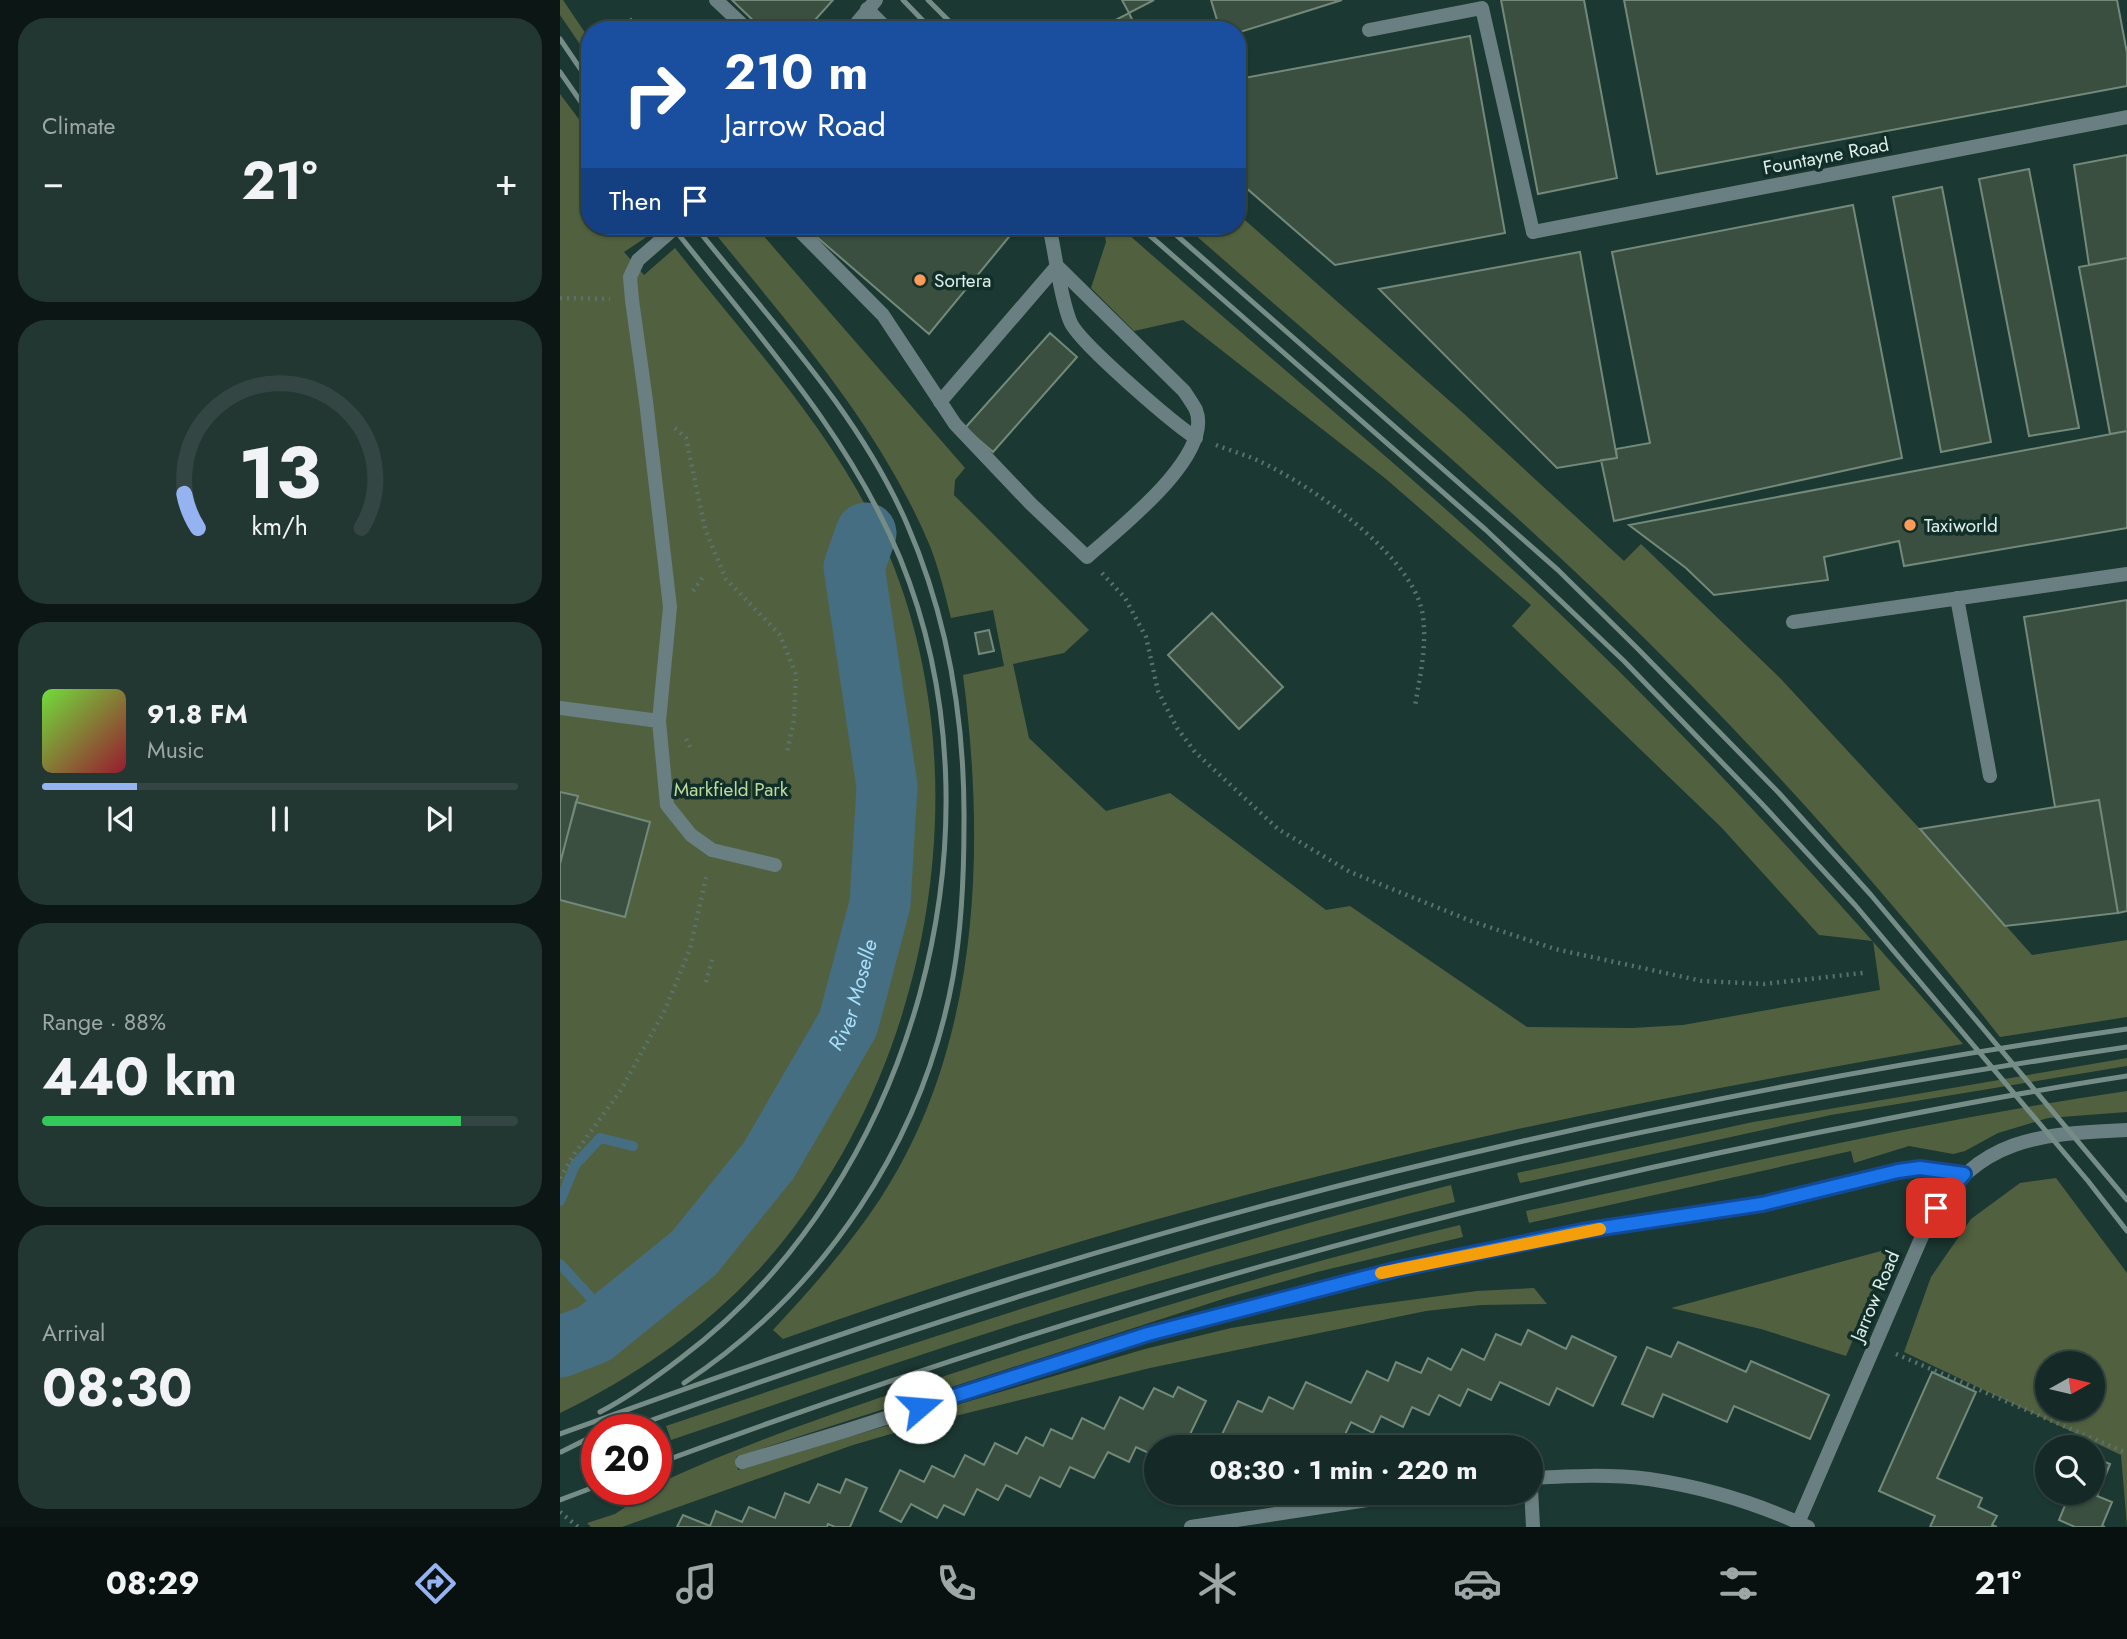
<!DOCTYPE html>
<meta charset="utf-8">
<style>
body{margin:0;font-family:Jost,sans-serif;background:#223632;color:#f1f3f6;height:100vh;display:flex;flex-direction:column;font-size:26px;white-space:nowrap}
*{box-sizing:border-box;margin:0}
p{font-size:23px;color:#9da7a7}
.icon{flex:none;width:38px;height:38px;fill:none;stroke:currentColor;stroke-width:2;stroke-linecap:round;stroke-linejoin:round}
.map{position:relative;flex:1;overflow:hidden}
.sheet{display:flex;flex-direction:column;gap:18px;padding:18px;background:#0c1715;width:560px}
.sheet>*{flex:none}
.banner{position:absolute;left:21px;top:21px;width:665px;height:214px;border-radius:28px;box-shadow:0 2px 5px #0004,0 0 0 2px #344643;background:#1a4fa0;color:#fff;overflow:hidden}
.needle{width:46px;rotate:82deg}
.fabs{position:absolute;left:1475px;top:1351px;display:grid;gap:14px}
.fabs a{display:grid;place-items:center;width:70px;height:70px;border-radius:50%;background:#152a26;box-shadow:0 2px 5px #0004,0 0 0 2px #344643;font-size:35px}
.speed{position:absolute;left:21px;top:1414px;display:flex;gap:14px;font-size:35px;font-weight:700;text-align:center}
.speed>*{display:grid;place-content:center;width:91px;height:91px;border-radius:50%;background:#152a26;box-shadow:0 2px 5px #0004,0 0 0 2px #344643;line-height:1}
.speed .limit{border:10px solid #d22;background:#fff;color:#111}
.pin{position:absolute;display:grid;place-items:center;width:60px;height:60px;color:#fff;margin:-30px;border-radius:14px;box-shadow:0 4px 10px #0006}
.me{position:absolute;width:77px;margin:-38px;rotate:72deg;stroke-linejoin:round;filter:drop-shadow(0 0 5px #0008)}
.turn{display:flex;align-items:center;gap:24px;height:147px;padding:0 28px;font-size:32px}
.turn .icon{width:91px;height:91px;stroke-width:2.5}
.turn b{display:block;font-size:49px;line-height:60px}
.then{display:flex;align-items:center;height:66px;padding:0 28px;background:#0003;gap:14px;font-size:26px}
.big{font-size:52px;font-weight:700;line-height:1.1}
.sheet .widget{flex:1;display:flex;flex-direction:column;justify-content:center;gap:10px;min-width:0;padding:0 24px;border-radius:28px;background:#223632}
.sheet .dial{align-items:center;gap:0}
.dial svg{height:182px;overflow:visible;fill:none;stroke:#344643;stroke-width:7;stroke-linecap:round;text-anchor:middle}
.dial text{fill:#f1f3f6;stroke:none}
.song{display:flex;align-items:center;gap:21px}
.cover{width:84px;height:84px;border-radius:10px;background:linear-gradient(135deg,hsl(100 70% 55%),hsl(350 70% 35%))}
.played{height:7px;border-radius:4px;background:linear-gradient(90deg,#95b2f1 20%,#344643 20%)}
.keys{display:flex;justify-content:space-around;direction:ltr}
.heat{display:flex;justify-content:space-between;align-items:center;font-size:38px;direction:ltr}
.charge{height:10px;border-radius:5px;background:linear-gradient(90deg,#34c759 88%,#344643 0)}
.trip{position:absolute;left:584px;top:1435px;width:399px;height:70px;border-radius:35px;background:#152a26;box-shadow:0 2px 5px #0004,0 0 0 2px #344643;font-weight:700;line-height:70px;text-align:center}
.tabs{display:flex;height:112px;justify-content:space-around;align-items:center;background:#08110f;color:#9da7a7}
.tabs .icon{width:49px;height:49px}
.tabs .current{color:#95b2f1}
.tabs b{font-size:32px;color:#f1f3f6}
main{display:flex;flex:1;min-height:0}
.map>svg:first-child{display:block}
</style>
<main>
<section class="sheet">
<div class="widget"><p>Climate</p>
<div class="heat"><a>−</a><b class="big">21°</b><a>+</a></div>
</div>
<div class="widget dial"><svg viewBox="0 0 100 80">
<path d="M14 69A42 42 0 1 1 86 69"/>
<path d="M14 69A42 42 0 0 1 8 54" stroke="#95b2f1"/>
<text x="50" y="56" font-size="32" font-weight="700">13</text>
<text x="50" y="72" font-size="11">km/h</text>
</svg></div>
<div class="widget">
<div class="song"><i class="cover"></i><div><b>91.8 FM</b><p>Music</p></div></div>
<div class="played"></div>
<div class="keys"><svg class="icon" aria-label="previous" viewBox="0 0 24 24"><path d="M18 5L8 12l10 7zM5 5v14"/></svg><svg class="icon" aria-label="pause" viewBox="0 0 24 24"><path d="M8 5v14M16 5v14"/></svg><svg class="icon" aria-label="next" viewBox="0 0 24 24"><path d="M6 5l10 7-10 7zM19 5v14"/></svg></div>
</div>
<div class="widget"><p>Range · 88%</p><b class="big">440 km</b><div class="charge"></div></div>
<div class="widget"><p>Arrival</p><b class="big">08:30</b></div>
</section>
<div class="map">
<svg width="1567" height="1527" viewBox="0 0 1567 1527">
<rect width="100%" height="100%" fill="#1c3832"/>
<path fill="#51613f" fill-rule="evenodd" d="M 0,0 L 3,0 L 30,40 L 30,59 L 0,15 Z
M 0,94 L 30,134 L 30,226 L 98,226 L 100,228 L 64,252 L 84,275 L 115,248 C 188,341 276,434 324,543 C 424,769 373,1063 215,1251 C 157,1320 81,1374 0,1413 Z
M 677,213 L 901,411 L 1064,561 L 1081,544 L 1220,678 L 1360,829 L 1472,955 L 1567,940 L 1567,1017 L 1440,1037 C 1318,882 1187,736 1044,599 C 909,470 765,349 625,226 L 677,226 Z
M 149,226 L 195,226 L 405,468 L 395,480 L 394,495 L 529,630 L 504,653 L 453,664 L 469,738 L 546,811 L 610,793 L 766,910 L 790,906 L 967,1027 L 1072,1028 L 1123,1025 L 1320,990 L 1313,941 L 1259,935 L 1161,827 L 952,626 L 971,605 L 826,479 L 623,320 L 574,331 L 531,288 L 546,242 L 543,226 L 559,226 C 693,345 832,458 964,580 C 1120,725 1263,883 1403,1044 C 1248,1071 1093,1099 940,1133 C 697,1187 457,1255 223,1339 L 213,1330 C 252,1288 289,1246 320,1199 C 420,1046 426,851 403,675 L 444,666 L 433,610 L 391,618 C 385,594 379,569 370,546 C 319,425 231,327 149,226 Z
M 1567,1058 L 1567,1066 L 1271,1115 L 960,1183 L 957,1173 L 1193,1122 Z
M 1567,1091 L 1567,1112 L 1488,1118 L 1438,1133 L 1405,1151 L 1393,1154 L 1349,1146 L 1294,1163 L 1291,1151 L 969,1223 L 966,1211 C 1166,1168 1365,1120 1567,1091 Z
M 1496,1178 L 1567,1273 L 1567,1527 L 1561,1455 L 1344,1352 L 1371,1277 L 1411,1219 L 1460,1183 ZM 1488,1363 L 1533,1363 L 1533,1409 L 1488,1409 Z
M 891,1185 L 895,1202 C 775,1232 656,1264 538,1299 C 394,1341 253,1392 111,1440 L 106,1426 C 365,1338 625,1253 891,1185 Z
M 900,1225 L 903,1237 L 757,1272 L 666,1298 L 176,1457 L 178,1470 L 585,1349 L 671,1328 L 805,1306 L 917,1291 L 974,1288 L 987,1304 L 921,1305 L 866,1311 L 590,1368 L 375,1421 L 293,1445 L 62,1527 L 31,1527 L 27,1523 L 55,1514 L 92,1489 L 96,1489 L 96,1487 L 106,1480 C 212,1432 322,1397 433,1360 C 588,1310 742,1263 900,1225 Z
M 1332,1248 L 1286,1356 L 1201,1329 L 1111,1308 Z"/>
<g fill="none" stroke-linecap="round" stroke-linejoin="round">
<path stroke="#456e82" stroke-width="10" d="M 0,1201 L 15,1165 L 40,1138 L 73,1146
M 0,1264 L 33,1300 L 33,1316 L 8,1344"/>
<path stroke="#456e82" stroke-width="61" id="s1" d="M 0,1347 L 34,1334 L 134,1253 L 209,1160 L 288,1024 L 320,904 L 327,786 L 294,567 L 306,533"/>
</g>
<path fill="#3a4f40" stroke="#738979" stroke-width="2" d="M 172,0 L 273,0 L 246,30 L 203,30 Z
M 562,0 L 594,0 L 569,13 Z
M 651,0 L 782,0 L 677,33 L 677,30 L 660,30 Z
M 941,0 L 1024,0 L 1057,178 L 978,194 Z
M 1064,0 L 1557,0 L 1567,53 L 1567,86 L 1097,174 Z
M 569,13 L 577,30 L 536,30 Z
M 71,19 L 78,30 L 53,30 Z
M 910,36 L 945,233 L 775,265 L 677,180 L 677,95 L 680,94 L 679,79 Z
M 1567,155 L 1567,258 L 1529,265 L 1514,165 Z
M 1469,169 L 1519,428 L 1469,436 L 1419,179 Z
M 1382,187 L 1431,442 L 1381,452 L 1333,197 Z
M 1293,205 L 1342,458 L 1054,521 L 1041,460 L 1057,458 L 1056,449 L 1090,443 L 1052,252 Z
M 244,226 L 458,226 L 369,334 Z
M 1020,252 L 1057,458 L 997,468 L 819,289 Z
M 1567,258 L 1567,431 L 1550,434 L 1519,267 Z
M 490,333 L 517,357 L 433,452 L 405,428 Z
M 1567,431 L 1567,528 L 1344,566 L 1339,541 L 1264,557 L 1268,580 L 1154,595 L 1126,568 L 1069,525 Z
M 1567,600 L 1567,911 L 1558,913 L 1539,800 L 1495,807 L 1464,617 Z
M 652,613 L 723,687 L 679,729 L 608,655 Z
M 429,630 L 434,651 L 419,654 L 415,633 Z
M 0,792 L 18,796 L 0,863 Z
M 1539,800 L 1558,913 L 1445,926 L 1360,829 Z
M 16,802 L 90,822 L 65,917 L 0,900 L 0,864 Z
M 968,1330 L 1006,1349 L 1012,1336 L 1056,1357 L 1033,1406 L 997,1388 L 989,1405 L 940,1382 L 931,1400 L 908,1389 L 900,1406 L 879,1395 L 869,1415 L 852,1407 L 843,1427 L 821,1416 L 813,1433 L 791,1422 L 779,1447 L 755,1438 L 751,1447 L 656,1447 L 678,1401 L 702,1412 L 709,1397 L 733,1409 L 746,1382 L 791,1403 L 807,1371 L 828,1381 L 836,1362 L 861,1373 L 868,1358 L 891,1370 L 902,1349 L 924,1360 L 936,1334 L 961,1345 Z
M 1118,1342 L 1186,1372 L 1191,1361 L 1269,1395 L 1250,1439 L 1174,1406 L 1167,1422 L 1103,1394 L 1093,1417 L 1062,1404 L 1087,1347 L 1111,1357 Z
M 1372,1372 L 1416,1392 L 1377,1478 L 1422,1498 L 1418,1507 L 1437,1516 L 1432,1525 L 1437,1527 L 1370,1527 L 1375,1516 L 1319,1491 Z
M 618,1387 L 646,1401 L 624,1447 L 605,1439 L 601,1447 L 597,1447 L 597,1457 L 576,1447 L 569,1462 L 548,1452 L 534,1478 L 510,1467 L 500,1487 L 480,1477 L 470,1497 L 446,1485 L 438,1500 L 417,1489 L 404,1515 L 384,1505 L 377,1518 L 351,1504 L 341,1522 L 320,1511 L 340,1470 L 364,1482 L 372,1466 L 394,1477 L 405,1455 L 424,1465 L 435,1443 L 457,1454 L 466,1437 L 483,1446 L 491,1429 L 512,1439 L 522,1418 L 544,1429 L 560,1397 L 583,1409 L 594,1388 L 613,1397 Z
M 1533,1457 L 1550,1464 L 1537,1496 L 1552,1502 L 1542,1526 L 1545,1527 L 1515,1527 L 1499,1520 L 1510,1493 L 1533,1493 Z
M 286,1479 L 307,1488 L 290,1527 L 275,1527 L 268,1524 L 267,1527 L 117,1527 L 123,1515 L 150,1526 L 156,1511 L 182,1522 L 189,1507 L 215,1518 L 225,1493 L 249,1503 L 258,1484 L 280,1493 Z"/>
<g fill="none" stroke-linecap="round" stroke-linejoin="round">
<path stroke="#5a726c" stroke-width="4.5" stroke-dasharray="2 5" stroke-linecap="butt" d="M 0,298 L 50,299
M 115,428 L 126,438 L 145,529 L 166,579 L 220,635 L 236,674 L 234,720 L 227,752
M 656,445 C 671,451 687,455 701,462 C 752,486 850,554 862,611 C 868,643 860,675 855,706
M 542,573 L 565,598 L 586,637 L 598,691 L 617,728 L 635,752 L 718,829 L 790,872 L 911,921 L 995,949 L 1142,981 L 1204,984 L 1303,973
M 133,591 L 145,574
M 126,739 L 132,751
M 146,982 L 153,956
M 0,1178 L 15,1153 L 59,1093 L 104,1012 L 130,949 L 147,873
M 1336,1354 L 1567,1453
M 0,1512 L 18,1527"/>
<path stroke="#6a7f81" stroke-width="14" d="M 156,0 L 188,30
M 307,9 L 328,30
M 809,30 L 922,8 L 973,232
M 235,226 L 323,315 L 395,424 L 471,504 L 527,557 C 557,530 654,456 636,410 C 633,404 628,397 624,391 L 497,266
M 489,226 C 496,255 499,293 510,321 C 517,341 614,424 636,438
M 72,300 L 86,401 L 110,607 L 99,721 L 107,805 L 131,835 L 152,850 L 215,865
M 380,402 L 497,266
M 1397,598 L 1430,776
M 1233,622 L 1567,574
M 0,708 L 99,721
M 182,1462 L 285,1431 L 588,1334 L 838,1269 L 1022,1231 L 1202,1204 L 1337,1171 L 1360,1168 L 1404,1174"/>
<path stroke="#6a7f81" stroke-width="14" d="M 291,30 L 316,0
M 973,232 L 1567,117
M 72,300 L 70,277 L 78,260 L 117,226
M 971,1478 C 1010,1476 1050,1474 1089,1479 C 1143,1487 1199,1504 1248,1527
M 971,1488 L 973,1527
M 1238,1523 L 1369,1220 C 1419,1137 1478,1134 1567,1130
M 631,1527 L 853,1493"/>
<path stroke="#768c87" stroke-width="5" d="M 343,0 L 372,30
M 368,0 L 398,30
M 0,39 L 30,83
M 0,72 L 30,115
M 579,226 L 926,530 L 1064,661 L 1202,804 L 1295,905 L 1528,1181 L 1567,1231
M 606,226 L 998,570 L 1077,648 L 1218,792 L 1311,895 L 1567,1200
M 124,1383 C 264,1291 363,1142 393,977 C 402,926 404,874 404,824 C 405,720 388,619 347,524 C 298,411 210,321 135,226
M 40,1412 C 69,1397 95,1378 121,1358 C 355,1182 451,829 340,558 C 288,432 195,332 112,226
M 46,1430 L 70,1416
M 64,1430 C 309,1342 556,1261 809,1196 C 1058,1131 1313,1085 1567,1047
M 0,1434 C 148,1380 297,1327 447,1280 C 812,1166 1188,1084 1567,1029
M 1,1452 L 37,1434
M 96,1464 C 487,1319 886,1204 1296,1125 C 1386,1107 1476,1090 1567,1076
M 0,1500 L 37,1486"/>
</g>
<g fill="none" stroke-linecap="round" stroke-linejoin="round">
<defs>
<path id="route" d="M 360,1407 L 588,1334 L 838,1269 L 1022,1231 L 1202,1204 L 1338,1171 L 1360,1168 L 1404,1174 L 1384,1196 L 1376,1208"/>
</defs>
<use href="#route" stroke="#114b97" stroke-width="18"/>
<use href="#route" stroke="#1a73e8" stroke-width="12"/>
<path stroke="#f59e0b" stroke-width="12" d="M 821,1273 L 1040,1229"/>
</g>
<g fill="#fe9b58" stroke="#122e28" stroke-width="2.5">
<circle cx="360" cy="280" r="7"/>
<circle cx="1350" cy="525" r="7"/>
</g>
<g text-anchor="middle" dominant-baseline="central" stroke-width="7" stroke-linejoin="round" paint-order="stroke">
<g font-size="19" fill="#deeeea" stroke="#122e28">
<text transform="translate(1266 156) rotate(-11)">Fountayne Road</text>
<text transform="translate(1315 1296) rotate(-67)">Jarrow Road</text>
</g>
<g font-size="19" fill="#deeeea" stroke="#122e28" text-anchor="start">
<text x="374" y="280">Sortera</text>
<text x="1364" y="525">Taxiworld</text>
</g>
<g font-size="19" fill="#bedb9f" stroke="#122e28">
<text x="171" y="789">Markfield Park</text>
</g>
<g font-size="21" font-style="italic" fill="#a8dffb" stroke="#122e28">
<text stroke="none"><textPath href="#s1" startOffset="471">River Moselle</textPath></text>
</g>
</g>
</svg>
<div class="fabs">
<a><svg class="needle" viewBox="-14 -14 28 28"><path d="M0-13l5 13h-10z" fill="#e53935"/><path d="M0 13l5-13h-10z" fill="#9da7a7"/></svg></a>
<a><svg class="icon" aria-label="search" viewBox="0 0 24 24"><circle cx="10" cy="10" r="6"/><path d="M15 15l6 6"/></svg></a>
</div>
<div class="speed"><div class="limit">20</div></div>
<div class="pin" style="left:1376px;top:1208px;background:#d93025"><svg class="icon" aria-label="arrive" viewBox="0 0 24 24"><path d="M6 21V4h12l-3 4 3 4H6"/></svg></div>
<svg class="me" style="left:360px;top:1407px" viewBox="-20 -20 40 40"><circle r="19" fill="#fff"/><path d="M0-13L10 11 0 6-10 11z" fill="#1a73e8"/></svg>
<div class="trip">08:30 · 1 min · 220 m</div>
<div class="banner">
<div class="turn"><svg class="icon" aria-label="right" viewBox="0 0 24 24"><path d="M7 20v-9h11M14 6l5 5-5 5"/></svg><div><b>210 m</b>Jarrow Road</div></div>
<div class="then">Then<svg class="icon" aria-label="arrive" viewBox="0 0 24 24"><path d="M6 21V4h12l-3 4 3 4H6"/></svg></div>
</div>
</div>
</main>
<nav class="tabs">
<b>08:29</b>
<svg class="icon current" aria-label="directions" viewBox="0 0 24 24"><path d="M12 3l9 9-9 9-9-9zM9 14v-3h6M13 9l2 2-2 2"/></svg>
<svg class="icon" aria-label="music" viewBox="0 0 24 24"><path d="M9 18V5l10-2v13"/><circle cx="6" cy="18" r="3"/><circle cx="16" cy="16" r="3"/></svg>
<svg class="icon" aria-label="phone" viewBox="0 0 24 24"><path d="M5 4h4l2 5-3 2q2 4 5 5l2-3 5 2v4C11 20 4 13 5 4z"/></svg>
<svg class="icon" aria-label="climate" viewBox="0 0 24 24"><path d="M12 3v18M4 7l16 10M4 17L20 7"/></svg>
<svg class="icon" aria-label="car" viewBox="0 0 24 24"><path d="M5 17H2v-5l4-1 3-4h7l3 4 3 1v5h-3M9 17h6M6 11h13"/><circle cx="7" cy="17" r="2"/><circle cx="17" cy="17" r="2"/></svg>
<svg class="icon" aria-label="filters" viewBox="0 0 24 24"><path d="M4 7h16M4 17h16"/><circle cx="9" cy="7" r="2"/><circle cx="15" cy="17" r="2"/></svg>
<b>21°</b>
</nav>
